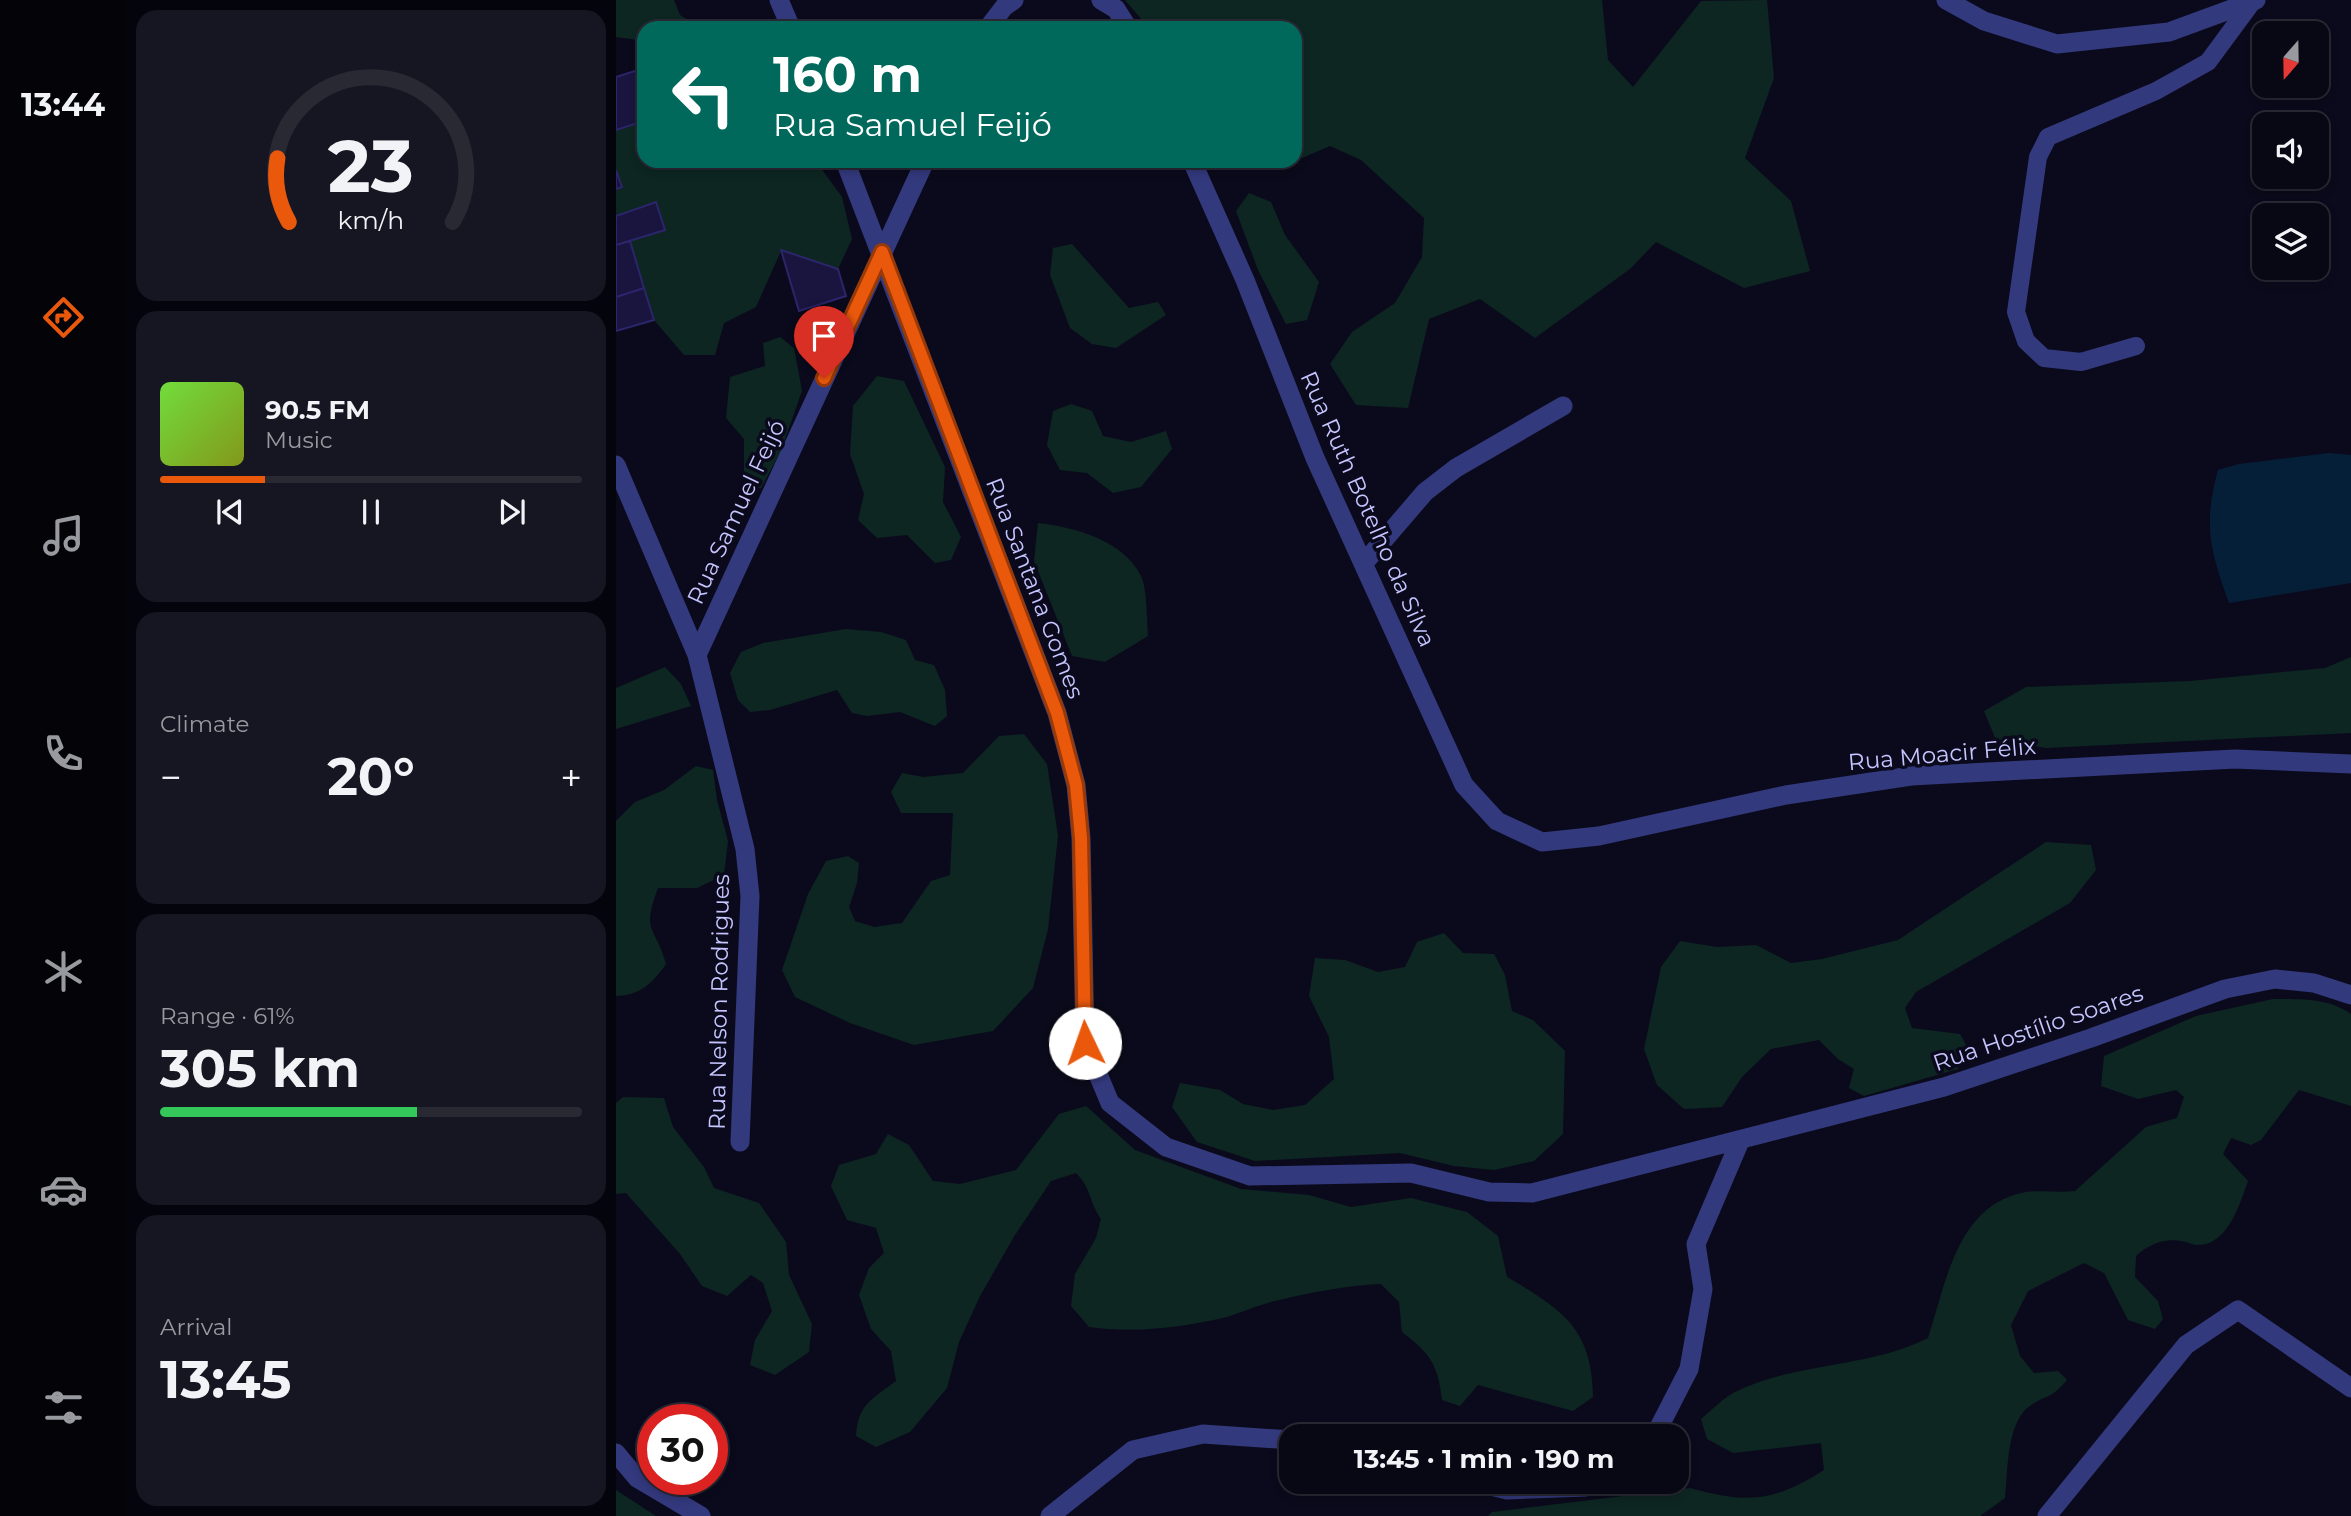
<!DOCTYPE html>
<meta charset="utf-8">
<style>
body{margin:0;font-family:Montserrat,sans-serif;background:#161622;color:#f1f3f6;height:100vh;display:flex;flex-direction:column;font-size:26px;white-space:nowrap}
*{box-sizing:border-box;margin:0}
p{font-size:23px;color:#989aa0}
.icon{flex:none;width:38px;height:38px;fill:none;stroke:currentColor;stroke-width:2;stroke-linecap:round;stroke-linejoin:round}
.map{position:relative;flex:1;overflow:hidden}
.sheet{display:flex;flex-direction:column;gap:10px;padding:10px;background:#04040c;width:490px}
.sheet>*{flex:none}
.guide{position:absolute;left:21px;top:21px;width:665px;height:147px;border-radius:21px;box-shadow:0 4px 10px #0003,0 0 0 2px #292934;background:#00695c;color:#fff;overflow:hidden}
.needle{width:46px;rotate:200deg}
.tools{position:absolute;left:1636px;top:21px;display:grid;gap:14px}
.tools a{display:grid;place-items:center;width:77px;height:77px;border-radius:14px;background:#080815;box-shadow:0 4px 10px #0003,0 0 0 2px #292934;font-size:35px}
.speed{position:absolute;left:21px;top:1404px;display:flex;gap:14px;font-size:35px;font-weight:700;text-align:center}
.speed>*{display:grid;place-content:center;width:91px;height:91px;border-radius:50%;background:#080815;box-shadow:0 4px 10px #0003,0 0 0 2px #292934;line-height:1}
.speed .limit{border:10px solid #d22;background:#fff;color:#111}
.pin{position:absolute;display:grid;place-items:center;width:60px;height:60px;color:#fff;margin:-72px -30px;border-radius:50% 50% 50% 0;rotate:-45deg;box-shadow:0 0 7px #0007}
.pin .icon{rotate:45deg}
.me{position:absolute;width:77px;margin:-38px;rotate:357deg;stroke-linejoin:round;filter:drop-shadow(0 0 5px #0008)}
.turn{display:flex;align-items:center;gap:24px;height:147px;padding:0 21px;font-size:32px}
.turn .icon{width:91px;height:91px;stroke-width:2.5}
.turn b{display:block;font-size:49px;line-height:60px}
.big{font-size:52px;font-weight:700;line-height:1.1}
.sheet .tile{flex:1;display:flex;flex-direction:column;justify-content:center;gap:10px;min-width:0;padding:0 24px;border-radius:21px;background:#161622}
.sheet .dial{align-items:center;gap:0}
.dial svg{height:182px;overflow:visible;fill:none;stroke:#292934;stroke-width:7;stroke-linecap:round;text-anchor:middle}
.dial text{fill:#f1f3f6;stroke:none}
.song{display:flex;align-items:center;gap:21px}
.cover{width:84px;height:84px;border-radius:10px;background:linear-gradient(135deg,hsl(100 70% 55%),hsl(70 70% 35%))}
.played{height:7px;border-radius:4px;background:linear-gradient(90deg,#ea580c 25%,#292934 25%)}
.keys{display:flex;justify-content:space-around;direction:ltr}
.heat{display:flex;justify-content:space-between;align-items:center;font-size:38px;direction:ltr}
.charge{height:10px;border-radius:5px;background:linear-gradient(90deg,#34c759 61%,#292934 0)}
.trip{position:absolute;left:663px;top:1424px;width:410px;height:70px;border-radius:21px;background:#080815;box-shadow:0 4px 10px #0003,0 0 0 2px #292934;font-weight:700;line-height:70px;text-align:center}
main{display:flex;flex:1;min-height:0}
.menu{display:flex;flex-direction:column;width:126px;justify-content:space-around;align-items:center;background:#030308;color:#989aa0}
.menu .icon{width:49px;height:49px}
.menu .on{color:#ea580c}
.menu b{font-size:32px;color:#f1f3f6}
.map>svg:first-child{display:block}
</style>
<main>
<nav class="menu">
<b>13:44</b>
<svg class="icon on" aria-label="directions" viewBox="0 0 24 24"><path d="M12 3l9 9-9 9-9-9zM9 14v-3h6M13 9l2 2-2 2"/></svg>
<svg class="icon" aria-label="music" viewBox="0 0 24 24"><path d="M9 18V5l10-2v13"/><circle cx="6" cy="18" r="3"/><circle cx="16" cy="16" r="3"/></svg>
<svg class="icon" aria-label="phone" viewBox="0 0 24 24"><path d="M5 4h4l2 5-3 2q2 4 5 5l2-3 5 2v4C11 20 4 13 5 4z"/></svg>
<svg class="icon" aria-label="climate" viewBox="0 0 24 24"><path d="M12 3v18M4 7l16 10M4 17L20 7"/></svg>
<svg class="icon" aria-label="car" viewBox="0 0 24 24"><path d="M5 17H2v-5l4-1 3-4h7l3 4 3 1v5h-3M9 17h6M6 11h13"/><circle cx="7" cy="17" r="2"/><circle cx="17" cy="17" r="2"/></svg>
<svg class="icon" aria-label="filters" viewBox="0 0 24 24"><path d="M4 7h16M4 17h16"/><circle cx="9" cy="7" r="2"/><circle cx="15" cy="17" r="2"/></svg>
</nav>
<section class="sheet">
<div class="tile dial"><svg viewBox="0 0 100 80">
<path d="M14 69A42 42 0 1 1 86 69"/>
<path d="M14 69A42 42 0 0 1 9 41" stroke="#ea580c"/>
<text x="50" y="56" font-size="32" font-weight="700">23</text>
<text x="50" y="72" font-size="11">km/h</text>
</svg></div>
<div class="tile">
<div class="song"><i class="cover"></i><div><b>90.5 FM</b><p>Music</p></div></div>
<div class="played"></div>
<div class="keys"><svg class="icon" aria-label="previous" viewBox="0 0 24 24"><path d="M18 5L8 12l10 7zM5 5v14"/></svg><svg class="icon" aria-label="pause" viewBox="0 0 24 24"><path d="M8 5v14M16 5v14"/></svg><svg class="icon" aria-label="next" viewBox="0 0 24 24"><path d="M6 5l10 7-10 7zM19 5v14"/></svg></div>
</div>
<div class="tile"><p>Climate</p>
<div class="heat"><a>−</a><b class="big">20°</b><a>+</a></div>
</div>
<div class="tile"><p>Range · 61%</p><b class="big">305 km</b><div class="charge"></div></div>
<div class="tile"><p>Arrival</p><b class="big">13:45</b></div>
</section>
<div class="map">
<svg width="1735" height="1516" viewBox="0 0 1735 1516">
<rect width="100%" height="100%" fill="#0b0a1c"/>
<path fill="#0d2622" d="M 0,0 L 58,0 L 64,15 L 85,28 L 28,28 L 28,58 L 22,40 L 0,37 Z
M 509,0 L 986,0 L 992,60 L 1017,87 L 1085,1 L 1151,0 L 1158,78 L 1129,158 L 1175,201 L 1194,271 L 1128,288 L 1040,242 L 1014,269 L 919,338 L 864,299 L 813,319 L 792,408 L 740,405 L 714,364 L 736,332 L 779,303 L 806,257 L 808,218 L 745,160 L 714,146 L 672,164 L 649,161 L 679,161 L 679,28 L 533,28 Z
M 28,121 L 28,161 L 180,161 L 202,164 L 226,197 L 236,239 L 222,269 L 165,251 L 140,307 L 108,323 L 99,355 L 68,355 L 38,320 L 14,241 L 49,230 L 39,203 L 0,216 L 0,189 L 6,186 L 0,170 L 0,130 Z
M 633,193 L 655,202 L 669,235 L 703,282 L 691,320 L 670,324 L 642,270 L 620,211 Z
M 456,244 L 513,308 L 542,302 L 550,315 L 500,348 L 476,344 L 454,328 L 434,275 L 437,248 Z
M 164,337 L 178,348 L 186,391 L 164,453 L 145,488 L 128,489 L 128,439 L 110,418 L 114,377 L 149,366 L 147,343 Z
M 261,376 L 288,381 L 329,467 L 327,502 L 345,537 L 335,560 L 319,563 L 291,535 L 261,538 L 242,520 L 248,494 L 234,454 L 237,406 Z
M 455,404 L 476,411 L 487,436 L 515,442 L 550,431 L 556,449 L 525,487 L 497,493 L 471,473 L 444,470 L 431,445 L 437,411 Z
M 422,523 C 458,527 507,540 525,576 C 531,588 531,621 532,636 L 489,662 L 456,656 L 418,561 Z
M 230,629 L 265,632 L 290,640 L 299,660 L 318,665 L 329,690 L 331,716 L 319,726 L 284,712 L 251,716 L 236,713 L 221,690 L 154,710 L 134,712 L 122,700 L 114,673 L 125,652 L 147,643 Z
M 1735,657 L 1735,733 L 1431,748 L 1380,740 L 1368,711 L 1410,687 L 1574,681 L 1709,668 Z
M 49,667 L 65,684 L 75,706 L 0,729 L 0,688 Z
M 408,734 L 431,764 L 442,836 L 432,929 L 417,988 L 377,1031 L 298,1045 L 234,1023 L 179,997 L 166,970 L 192,894 L 210,861 L 232,856 L 243,863 L 241,883 L 233,907 L 239,921 L 258,927 L 286,923 L 315,881 L 334,875 L 337,813 L 285,813 L 275,792 L 286,773 L 307,777 L 347,773 L 383,736 Z
M 80,766 L 97,770 L 101,800 L 112,841 L 108,875 L 81,888 L 42,888 C 25,934 39,924 50,964 C 36,984 24,995 0,996 L 0,821 L 19,802 L 48,790 Z
M 1430,842 L 1475,845 L 1480,870 L 1454,903 L 1300,992 L 1289,1008 L 1296,1028 L 1344,1034 L 1353,1050 L 1342,1069 L 1248,1096 L 1233,1088 L 1238,1069 L 1222,1059 L 1203,1040 L 1155,1049 L 1126,1077 L 1106,1107 L 1068,1109 L 1041,1085 L 1028,1049 L 1045,967 L 1064,941 L 1101,947 L 1140,945 L 1175,963 L 1206,959 L 1282,940 Z
M 828,933 L 847,953 L 878,954 L 889,975 L 896,1011 L 917,1020 L 949,1051 L 947,1134 L 918,1161 L 878,1170 L 838,1166 L 784,1153 L 639,1161 L 581,1142 L 556,1107 L 564,1083 L 604,1090 L 627,1104 L 657,1110 L 689,1105 L 718,1079 L 713,1037 L 693,996 L 699,958 L 729,960 L 762,972 L 789,967 L 801,942 Z
M 1657,999 C 1684,999 1713,998 1735,1014 L 1735,1106 L 1683,1090 L 1645,1140 L 1635,1145 L 1615,1138 L 1607,1154 L 1632,1181 C 1624,1203 1612,1246 1581,1245 C 1577,1245 1574,1243 1570,1242 C 1551,1237 1534,1243 1520,1256 L 1519,1277 L 1542,1301 L 1547,1319 L 1539,1329 L 1512,1320 L 1488,1273 L 1468,1263 L 1412,1291 L 1395,1325 L 1404,1356 L 1418,1373 L 1442,1371 L 1451,1380 C 1434,1400 1433,1393 1415,1405 C 1390,1421 1392,1472 1389,1498 L 1364,1516 L 872,1516 L 876,1512 L 1074,1488 C 1132,1504 1157,1502 1208,1470 L 1205,1443 L 1117,1453 L 1091,1439 L 1085,1419 C 1096,1410 1107,1398 1119,1392 C 1180,1362 1253,1368 1312,1338 C 1330,1283 1341,1204 1410,1192 C 1426,1190 1443,1193 1459,1191 L 1530,1127 L 1561,1118 L 1568,1097 L 1560,1090 L 1522,1099 L 1485,1086 L 1488,1056 L 1580,1016 Z
M 7,1097 L 48,1098 L 57,1127 L 88,1167 L 98,1188 L 143,1203 L 170,1242 L 173,1275 L 196,1324 L 193,1352 L 159,1375 L 134,1365 L 139,1340 L 156,1311 L 147,1283 L 135,1275 L 111,1296 L 86,1286 L 64,1254 L 10,1193 L 0,1194 L 0,1103 Z
M 470,1106 L 519,1150 L 625,1189 L 693,1195 L 735,1207 L 795,1198 L 851,1212 L 882,1236 L 891,1277 C 947,1310 976,1328 977,1397 L 957,1411 L 862,1385 L 844,1406 L 826,1400 C 822,1365 815,1354 786,1332 L 783,1302 L 765,1284 C 731,1285 693,1293 659,1301 C 641,1305 625,1313 607,1318 C 562,1328 518,1333 473,1327 L 455,1306 L 459,1274 L 480,1238 L 485,1219 C 472,1200 476,1189 460,1173 L 435,1181 L 399,1235 L 364,1296 L 343,1342 L 331,1388 L 294,1432 L 260,1447 L 240,1436 C 242,1404 256,1399 280,1381 L 275,1351 L 255,1329 L 243,1295 L 253,1268 L 268,1253 L 260,1228 L 231,1220 L 215,1186 L 223,1165 L 260,1154 L 272,1134 L 293,1145 L 317,1181 L 344,1184 L 400,1170 L 443,1114 Z
M 0,1490 L 40,1516 L 0,1516 Z"/>
<path fill="#061f39" d="M 1713,453 L 1735,455 L 1735,583 L 1613,603 C 1594,550 1587,525 1602,470 L 1623,464 Z"/>
<path fill="#19153e" stroke="#2b266b" stroke-width="2" d="M 28,68 L 28,121 L 0,130 L 0,77 Z
M 0,170 L 6,187 L 0,189 Z
M 40,202 L 49,230 L 0,245 L 0,216 Z
M 14,241 L 28,288 L 0,297 L 0,245 Z
M 165,250 L 222,269 L 230,296 L 183,311 Z
M 28,288 L 38,320 L 0,331 L 0,297 Z"/>
<g fill="none" stroke-linecap="round" stroke-linejoin="round">
<path stroke="#33397d" stroke-width="18" d="M 1520,346 L 1465,362 L 1428,358 L 1410,341 L 1400,312 L 1422,157 L 1432,137 L 1540,91 L 1592,62 L 1637,1"/>
<path stroke="#33397d" stroke-width="19" d="M 163,0 L 175,28
M 485,0 L 500,9 L 512,28
M 1330,0 L 1368,21 L 1441,44 L 1553,32 L 1640,0
M 372,28 L 388,7 L 398,0
M 229,161 L 441,713 L 460,785 L 465,838 L 469,1043 L 494,1103 L 550,1147 L 634,1176 L 795,1173 L 873,1192 L 916,1193 L 1328,1087 L 1475,1038 L 1609,989 L 1659,979 L 1698,983 L 1735,995
M 576,161 L 629,280 L 699,458 L 848,785 L 881,821 L 926,842 L 983,836 L 1170,795 L 1295,776 L 1619,759 L 1735,764
M 0,465 L 81,655 L 129,849 L 134,896 L 124,1142
M 748,563 L 809,492 L 840,468 L 947,406
M 81,655 L 309,161
M 1038,1437 L 1073,1369 L 1087,1289 L 1080,1244 L 1124,1141
M 0,1453 L 21,1478 L 85,1516
M 859,1482 L 891,1490 L 970,1487 L 979,1482
M 434,1516 L 517,1450 L 587,1434 L 676,1440
M 1431,1516 L 1570,1345 L 1622,1310 L 1735,1388"/>
</g>
<g fill="none" stroke-linecap="round" stroke-linejoin="round">
<defs>
<path id="route" d="M 208,378 L 266,252 L 441,713 L 460,785 L 465,838 L 469,1043"/>
</defs>
<use href="#route" stroke="#983908" stroke-width="18"/>
<use href="#route" stroke="#ea580c" stroke-width="12"/>
</g>
<g text-anchor="middle" dominant-baseline="central" stroke-width="7" stroke-linejoin="round" paint-order="stroke">
<g font-size="23" fill="#c5c5ff" stroke="#0b0a1c">
<text transform="translate(752 509) rotate(66)">Rua Ruth Botelho da Silva</text>
<text transform="translate(120 512) rotate(-65)">Rua Samuel Feijó</text>
<text transform="translate(419 588) rotate(69)">Rua Santana Gomes</text>
<text transform="translate(1326 754) rotate(-5)">Rua Moacir Félix</text>
<text transform="translate(103 1002) rotate(-89)">Rua Nelson Rodrigues</text>
<text transform="translate(1422 1028) rotate(-19)">Rua Hostílio Soares</text>
</g>
</g>
</svg>
<div class="tools">
<a><svg class="needle" viewBox="-14 -14 28 28"><path d="M0-13l5 13h-10z" fill="#e53935"/><path d="M0 13l5-13h-10z" fill="#989aa0"/></svg></a>
<a><svg class="icon" aria-label="sound" viewBox="0 0 24 24"><path d="M4 9h4l5-4v14l-5-4H4zM17 9q2 3 0 6"/></svg></a>
<a><svg class="icon" aria-label="layers" viewBox="0 0 24 24"><path d="M12 4l9 5-9 5-9-5zM3 14l9 5 9-5"/></svg></a>
</div>
<div class="speed"><div class="limit">30</div></div>
<div class="pin" style="left:208px;top:378px;background:#d93025"><svg class="icon" aria-label="arrive" viewBox="0 0 24 24"><path d="M6 21V4h12l-3 4 3 4H6"/></svg></div>
<svg class="me" style="left:469px;top:1043px" viewBox="-20 -20 40 40"><circle r="19" fill="#fff"/><path d="M0-13L10 11 0 6-10 11z" fill="#ea580c"/></svg>
<div class="trip">13:45 · 1 min · 190 m</div>
<div class="guide">
<div class="turn"><svg class="icon" aria-label="left" viewBox="0 0 24 24"><path d="M17 20v-9H6M10 6l-5 5 5 5"/></svg><div><b>160 m</b>Rua Samuel Feijó</div></div>
</div>
</div>
</main>
